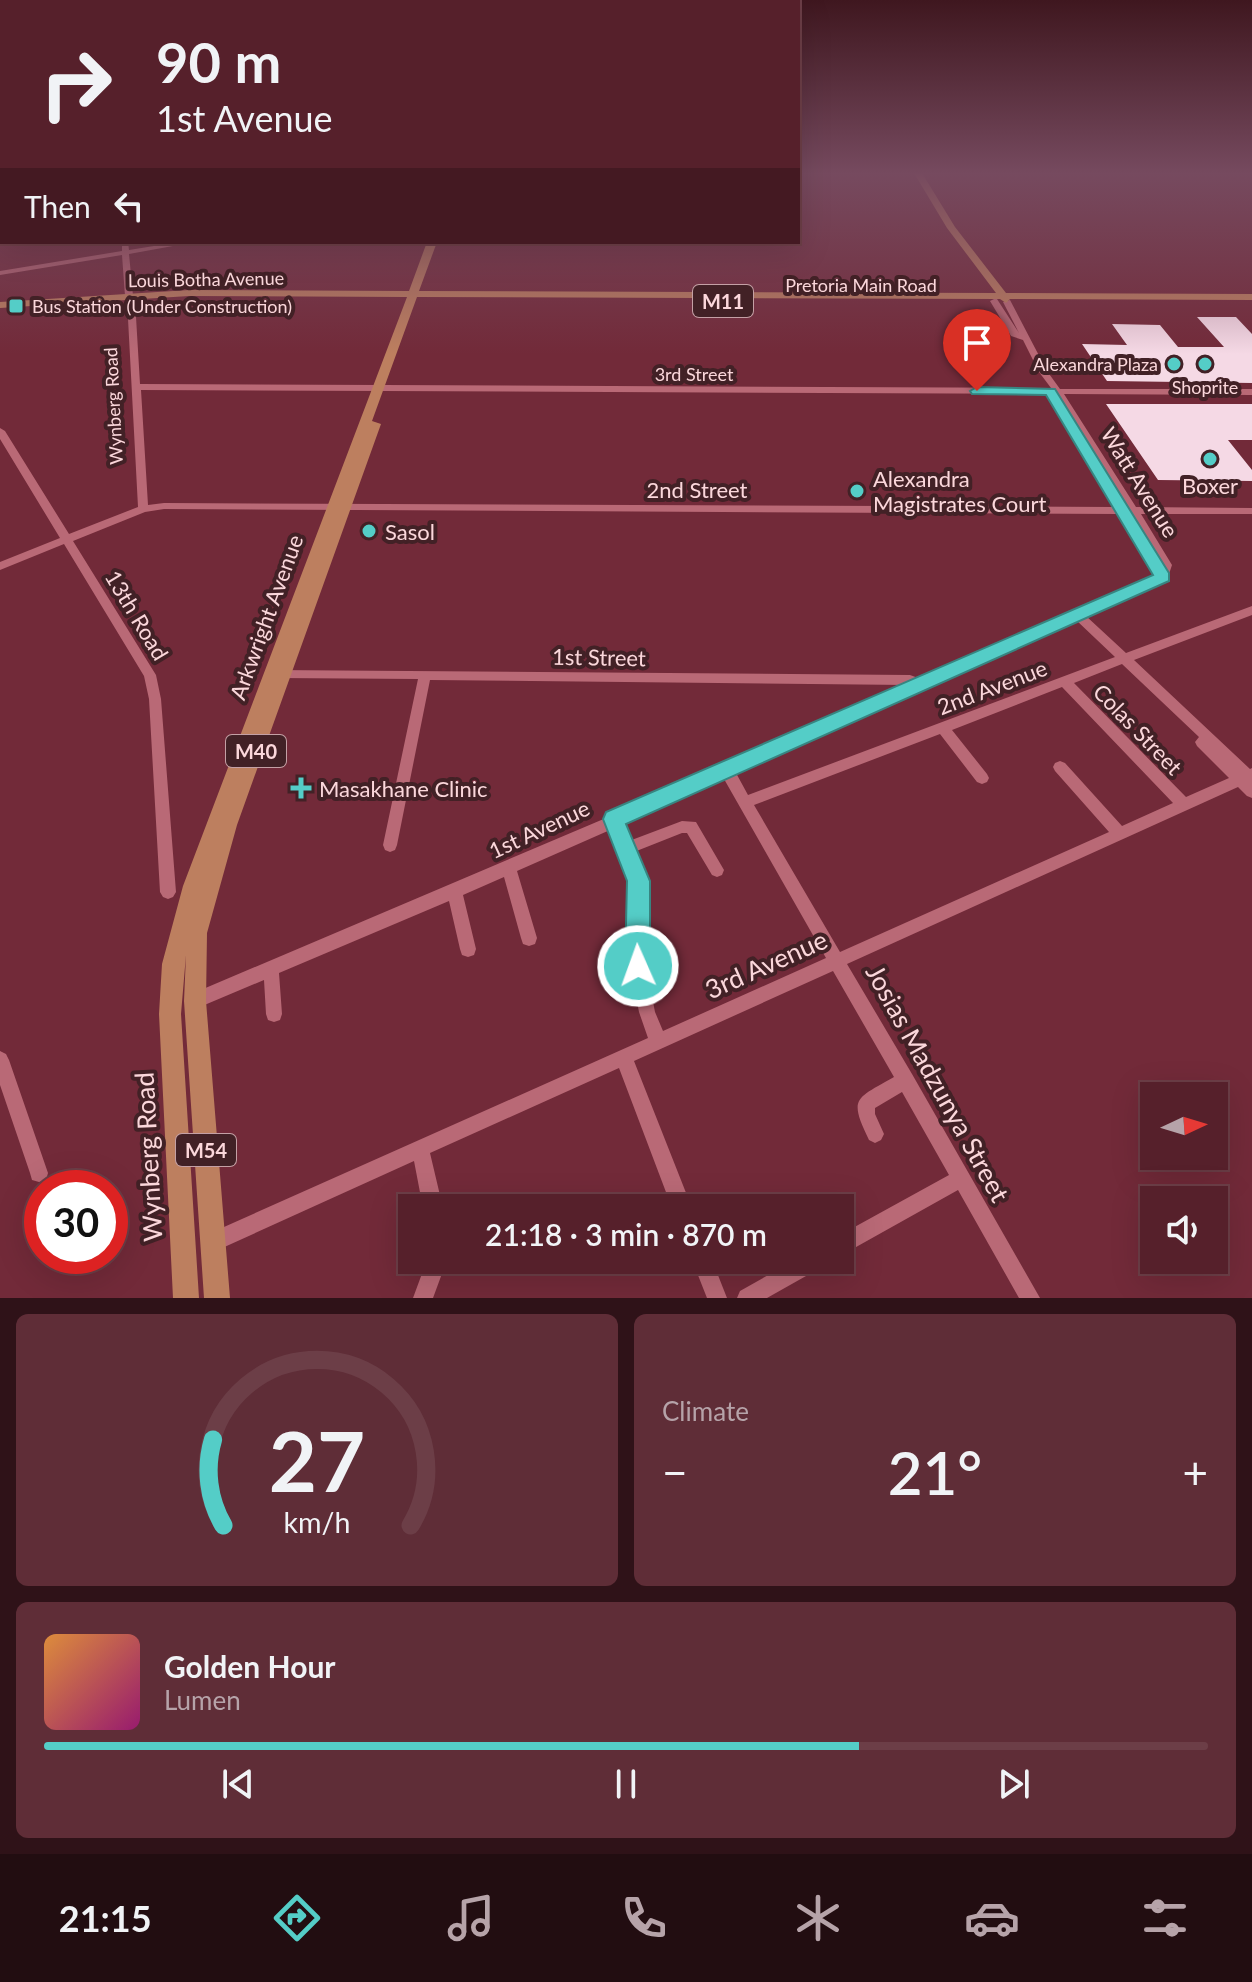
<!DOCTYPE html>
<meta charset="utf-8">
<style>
body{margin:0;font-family:Lato,sans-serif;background:#5f2d37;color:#f1f3f6;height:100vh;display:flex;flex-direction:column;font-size:30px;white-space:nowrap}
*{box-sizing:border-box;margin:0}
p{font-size:26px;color:#b6a3a9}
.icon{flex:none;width:44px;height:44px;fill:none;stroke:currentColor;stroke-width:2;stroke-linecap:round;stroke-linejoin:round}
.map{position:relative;height:1298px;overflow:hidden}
.drawer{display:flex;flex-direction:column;gap:16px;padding:16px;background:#2f1218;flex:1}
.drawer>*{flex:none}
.hud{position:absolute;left:0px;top:0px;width:800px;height:244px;box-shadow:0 8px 32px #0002,0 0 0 2px #6c3e47;background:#56202b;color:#f1f3f6;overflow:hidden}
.needle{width:52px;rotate:86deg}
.fabs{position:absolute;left:1140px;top:1082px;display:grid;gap:16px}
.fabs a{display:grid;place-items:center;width:88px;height:88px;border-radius:0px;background:#56202b;box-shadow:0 8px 32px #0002,0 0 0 2px #6c3e47;font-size:40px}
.speed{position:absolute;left:24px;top:1170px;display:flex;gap:16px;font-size:40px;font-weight:700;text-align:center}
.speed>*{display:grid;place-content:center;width:104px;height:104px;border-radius:50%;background:#56202b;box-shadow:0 8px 32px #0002,0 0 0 2px #6c3e47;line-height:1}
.speed .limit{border:12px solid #d22;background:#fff;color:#111}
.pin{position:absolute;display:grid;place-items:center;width:68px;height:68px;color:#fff;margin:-82px -34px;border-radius:50% 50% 50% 0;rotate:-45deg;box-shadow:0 0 8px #0007}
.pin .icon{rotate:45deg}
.me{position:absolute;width:88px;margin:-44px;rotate:358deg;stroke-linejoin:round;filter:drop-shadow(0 0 6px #0008)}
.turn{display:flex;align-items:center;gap:28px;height:168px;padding:0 24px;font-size:36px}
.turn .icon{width:104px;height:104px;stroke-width:2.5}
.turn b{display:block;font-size:56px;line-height:68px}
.then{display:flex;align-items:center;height:76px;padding:0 24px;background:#0003;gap:16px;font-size:30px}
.big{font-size:60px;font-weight:600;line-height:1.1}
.drawer .card{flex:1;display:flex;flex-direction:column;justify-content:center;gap:12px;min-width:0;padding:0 28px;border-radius:12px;background:#5f2d37}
.drawer .dial{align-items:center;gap:0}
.dial svg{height:208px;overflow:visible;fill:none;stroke:#6c3e47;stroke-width:7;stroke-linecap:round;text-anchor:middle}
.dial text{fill:#f1f3f6;stroke:none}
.song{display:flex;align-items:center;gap:24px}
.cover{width:96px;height:96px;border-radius:12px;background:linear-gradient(135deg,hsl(30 70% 55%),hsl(320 70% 35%))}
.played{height:8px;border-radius:4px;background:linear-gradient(90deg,#54cdc7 70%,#6c3e47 70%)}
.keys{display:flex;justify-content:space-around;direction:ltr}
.heat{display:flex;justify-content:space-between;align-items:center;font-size:44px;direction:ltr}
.drawer .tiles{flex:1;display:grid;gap:16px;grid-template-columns:1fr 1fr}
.card:last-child{grid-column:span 2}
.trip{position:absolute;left:398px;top:1194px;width:456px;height:80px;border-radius:0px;background:#56202b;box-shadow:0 8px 32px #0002,0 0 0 2px #6c3e47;font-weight:600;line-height:80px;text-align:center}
.dock{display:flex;height:128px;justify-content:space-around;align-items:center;background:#220d11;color:#b6a3a9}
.dock .icon{width:56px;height:56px}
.dock .active{color:#54cdc7}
.dock b{font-size:36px;color:#f1f3f6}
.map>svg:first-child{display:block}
</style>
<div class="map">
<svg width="1252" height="1298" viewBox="0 0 1252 1298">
<rect width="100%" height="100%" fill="#722a39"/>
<path fill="#f5d9e5" d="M 1197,317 L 1236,317 L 1252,334 L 1252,383 L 1107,381 L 1082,344 L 1127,345 L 1112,324 L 1160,325 L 1178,347 L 1224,347 Z
M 1106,404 L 1252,404 L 1252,440 L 1228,440 L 1252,470 L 1252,481 L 1158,480 Z"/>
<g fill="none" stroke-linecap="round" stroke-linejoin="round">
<path fill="#b96976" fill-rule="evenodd" d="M 2,186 L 2,190 L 0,191 L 0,187 Z
M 0,237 L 2,237 L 2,241 L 0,241 Z
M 122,242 L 128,242 L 129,250 L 179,242 L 195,242 L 129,254 L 133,296 L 131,298 L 135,300 L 140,384 L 1051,388 L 1039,372 L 1023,340 L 1011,336 L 990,301 L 994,299 L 997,299 L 1019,333 L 1003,302 L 1010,300 L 1047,371 L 1060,389 L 1252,389 L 1252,395 L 1064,394 L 1136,507 L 1252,508 L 1252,514 L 1141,514 L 1172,565 L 1167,580 L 1086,616 L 1126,653 L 1252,606 L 1252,615 L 1134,660 L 1250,769 L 1252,768 L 1252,798 L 1247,796 L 1238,787 L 847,964 L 912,1074 L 1040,1298 L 1019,1298 L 958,1190 L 840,1256 L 840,1235 L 949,1175 L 902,1092 L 875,1108 L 875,1114 L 884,1134 L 881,1140 L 875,1143 L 869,1140 C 848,1097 856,1099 894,1077 L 833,971 L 634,1061 L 692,1208 L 672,1208 L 619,1068 L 430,1153 L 443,1208 L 423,1208 L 414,1161 L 220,1249 L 213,1252 L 206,1249 L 203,1242 L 206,1235 L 648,1038 L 639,1012 L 630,966 L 631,881 L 610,830 L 517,871 L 537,938 L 535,944 L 529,946 L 523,944 L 521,938 L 504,877 L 463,895 L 476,949 L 474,955 L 468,957 L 462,955 L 460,949 L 449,901 L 279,973 L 282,1014 L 280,1020 L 274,1022 L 268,1020 L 266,1014 L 264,980 L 195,1009 L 189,1007 L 187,1001 L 189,995 L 606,818 L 608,814 L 616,814 L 908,685 L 430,680 L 397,845 L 395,850 L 390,852 L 385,850 L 383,845 L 418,679 L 276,678 L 272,676 L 270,673 L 272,670 L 910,675 L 921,679 L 1156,575 L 1119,514 L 164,509 L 145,512 L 73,541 L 156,675 L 161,699 L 176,892 L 173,897 L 168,899 L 163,897 L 160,892 L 149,699 L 144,676 L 64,544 L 0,570 L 0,562 L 60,538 L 0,439 L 0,428 L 5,431 L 69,534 L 138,507 L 127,300 L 129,298 L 125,296 L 122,255 L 0,275 L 0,271 L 122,251 ZM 141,390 L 1055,394 L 1062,403 L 1126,507 L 1068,413 L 1063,410 L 1058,413 L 1115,507 L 164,503 L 148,505 ZM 1076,620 L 1115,657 L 748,795 L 736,773 ZM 1122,664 L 1199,737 L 1195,742 L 1197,746 L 1229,778 L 1186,797 L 1074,683 ZM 1062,687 L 1173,803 L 1122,826 L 1065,763 L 1060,761 L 1055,763 L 1053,767 L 1055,771 L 1109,832 L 840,952 L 754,805 L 940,734 L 977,782 L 982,784 L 987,782 L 989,778 L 987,774 L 952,730 ZM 724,779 L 826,958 L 663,1031 L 655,1012 L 646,966 L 645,881 L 634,852 L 682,833 L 687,833 L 712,875 L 717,877 L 722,875 L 724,870 L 696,822 L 682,821 L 629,841 L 622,824 Z
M 0,1051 L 6,1054 L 9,1060 L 48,1173 L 46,1180 L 39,1182 L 32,1180 L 30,1173 L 0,1085 Z
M 427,1260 L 447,1260 L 433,1298 L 413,1298 Z
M 692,1260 L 712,1260 L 727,1298 L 707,1298 Z
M 795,1260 L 825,1260 L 822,1267 L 767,1298 L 737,1298 L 740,1291 Z"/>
<path fill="#bd7f5f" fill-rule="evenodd" d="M 914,173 L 922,173 L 955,227 L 1006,293 L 1252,294 L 1252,300 L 1010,299 L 1006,303 L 1000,299 L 417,297 L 372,421 L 381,424 L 237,825 L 207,933 L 206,1001 L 230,1298 L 204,1298 L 184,1001 L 186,955 L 181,1014 L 199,1298 L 173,1298 L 159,1014 L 162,964 L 183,886 L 407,297 L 189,296 L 0,308 L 0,302 L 189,290 L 409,291 L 427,242 L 437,242 L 419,291 L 996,293 L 947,228 Z"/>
</g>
<linearGradient id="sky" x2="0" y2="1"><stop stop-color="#3f171f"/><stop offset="0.49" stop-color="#764a5f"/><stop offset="1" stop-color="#764a5f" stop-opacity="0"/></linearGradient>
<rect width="1252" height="354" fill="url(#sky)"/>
<path fill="#54cdc7" stroke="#378581" stroke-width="2" d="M 977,387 L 1055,389 L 1169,573 L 1169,581 L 626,824 L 650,881 L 650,966 L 646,974 L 638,978 L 629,974 L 625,966 L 627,881 L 603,819 L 606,812 L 1153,575 L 1046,395 L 972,394 L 970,391 Z"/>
<g fill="#54cdc7" stroke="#422126" stroke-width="3">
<rect x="8" y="298" width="16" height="16" rx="4"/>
<circle cx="1174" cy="364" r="8"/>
<circle cx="1205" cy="364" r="8"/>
<circle cx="1210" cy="459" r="8"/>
<circle cx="857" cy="491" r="8"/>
<circle cx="369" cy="531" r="8"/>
<path d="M297 776h8v8h8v8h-8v8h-8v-8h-8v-8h8z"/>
</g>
<g text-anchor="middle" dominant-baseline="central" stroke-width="8" stroke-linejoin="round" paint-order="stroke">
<g font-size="18" fill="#fbd7db" stroke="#422126">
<text transform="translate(206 279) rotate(-1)">Louis Botha Avenue</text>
<text x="861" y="285">Pretoria Main Road</text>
<text x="694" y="374">3rd Street</text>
<text transform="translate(113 406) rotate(-93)">Wynberg Road</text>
</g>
<g font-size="18" fill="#fbd7db" stroke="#422126" text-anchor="start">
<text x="32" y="306">Bus Station (Under Construction)</text>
<text x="1158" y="364" text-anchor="end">Alexandra Plaza</text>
<text x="1205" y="387" text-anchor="middle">Shoprite</text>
</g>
<g fill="#422126" stroke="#c4a0a5" stroke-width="2">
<rect x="693" y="285" width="60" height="32" rx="6"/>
<rect x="226" y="735" width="60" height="32" rx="6"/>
<rect x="176" y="1134" width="60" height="32" rx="6"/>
</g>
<g font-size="20" font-weight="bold" fill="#fbd7db">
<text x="723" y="301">M11</text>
<text x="256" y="751">M40</text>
<text x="206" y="1150">M54</text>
</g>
<g font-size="22" fill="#fbd7db" stroke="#422126" text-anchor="start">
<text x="873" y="478">Alexandra<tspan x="873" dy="25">Magistrates Court</tspan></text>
<text x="1210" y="485" text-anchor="middle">Boxer</text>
<text x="385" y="531">Sasol</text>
<text x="319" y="788">Masakhane Clinic</text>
</g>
<g font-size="22" fill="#fbd7db" stroke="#422126">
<text transform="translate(1140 482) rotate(58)">Watt Avenue</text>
<text x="697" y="489">2nd Street</text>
<text transform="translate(137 615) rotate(59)">13th Road</text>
<text transform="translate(266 617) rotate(-70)">Arkwright Avenue</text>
<text transform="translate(599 657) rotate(1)">1st Street</text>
<text transform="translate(992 687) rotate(-21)">2nd Avenue</text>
<text transform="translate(1138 729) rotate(46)">Colas Street</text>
<text transform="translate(539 829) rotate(-25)">1st Avenue</text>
</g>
<g font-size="26" fill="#fbd7db" stroke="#422126">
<text transform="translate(766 964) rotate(-24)">3rd Avenue</text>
<text transform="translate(938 1083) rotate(61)">Josias Madzunya Street</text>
<text transform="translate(148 1157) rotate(-93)">Wynberg Road</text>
</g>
</g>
</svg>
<div class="fabs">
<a><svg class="needle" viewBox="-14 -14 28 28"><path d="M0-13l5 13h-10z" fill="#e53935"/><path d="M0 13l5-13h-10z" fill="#b6a3a9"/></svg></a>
<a><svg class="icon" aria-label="sound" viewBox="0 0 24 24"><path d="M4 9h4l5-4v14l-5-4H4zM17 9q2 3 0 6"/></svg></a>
</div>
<div class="speed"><div class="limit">30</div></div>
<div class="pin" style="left:977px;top:391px;background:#d93025"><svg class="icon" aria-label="arrive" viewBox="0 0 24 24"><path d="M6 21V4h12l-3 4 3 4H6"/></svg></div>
<svg class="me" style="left:638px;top:966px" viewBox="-20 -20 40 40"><circle r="17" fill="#54cdc7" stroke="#fff" stroke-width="3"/><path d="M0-11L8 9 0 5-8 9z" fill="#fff"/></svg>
<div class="trip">21:18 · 3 min · 870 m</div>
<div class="hud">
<div class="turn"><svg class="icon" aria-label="right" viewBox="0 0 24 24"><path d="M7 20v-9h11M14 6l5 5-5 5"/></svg><div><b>90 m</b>1st Avenue</div></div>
<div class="then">Then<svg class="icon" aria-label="left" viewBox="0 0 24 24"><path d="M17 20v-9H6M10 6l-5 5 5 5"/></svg></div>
</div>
</div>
<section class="drawer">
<div class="tiles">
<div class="card dial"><svg viewBox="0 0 100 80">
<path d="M14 69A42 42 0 1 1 86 69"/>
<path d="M14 69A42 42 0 0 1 10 36" stroke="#54cdc7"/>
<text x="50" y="56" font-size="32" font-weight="700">27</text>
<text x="50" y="72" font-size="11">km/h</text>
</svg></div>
<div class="card"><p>Climate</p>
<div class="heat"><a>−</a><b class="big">21°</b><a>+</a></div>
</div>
<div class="card">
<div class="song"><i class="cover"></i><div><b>Golden Hour</b><p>Lumen</p></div></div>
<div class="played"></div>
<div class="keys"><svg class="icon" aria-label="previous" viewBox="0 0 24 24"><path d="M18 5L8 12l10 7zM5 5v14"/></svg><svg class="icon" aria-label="pause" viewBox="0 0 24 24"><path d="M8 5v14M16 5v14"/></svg><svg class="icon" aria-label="next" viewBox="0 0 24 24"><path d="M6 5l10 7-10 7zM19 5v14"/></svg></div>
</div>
</div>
</section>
<nav class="dock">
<b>21:15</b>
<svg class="icon active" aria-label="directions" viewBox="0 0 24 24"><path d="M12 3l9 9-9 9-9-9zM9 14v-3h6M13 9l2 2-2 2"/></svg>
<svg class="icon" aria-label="music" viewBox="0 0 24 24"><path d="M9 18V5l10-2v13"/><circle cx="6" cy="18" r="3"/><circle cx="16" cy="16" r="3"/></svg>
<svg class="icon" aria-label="phone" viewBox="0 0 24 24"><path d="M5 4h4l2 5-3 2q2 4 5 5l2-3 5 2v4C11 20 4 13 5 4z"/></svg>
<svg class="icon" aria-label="climate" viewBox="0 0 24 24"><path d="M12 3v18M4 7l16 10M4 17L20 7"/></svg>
<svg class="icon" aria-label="car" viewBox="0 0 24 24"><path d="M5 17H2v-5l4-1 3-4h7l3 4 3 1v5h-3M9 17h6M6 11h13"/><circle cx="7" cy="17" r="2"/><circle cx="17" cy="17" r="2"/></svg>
<svg class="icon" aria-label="filters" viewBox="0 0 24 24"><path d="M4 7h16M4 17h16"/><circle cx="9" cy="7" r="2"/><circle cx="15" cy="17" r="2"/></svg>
</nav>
